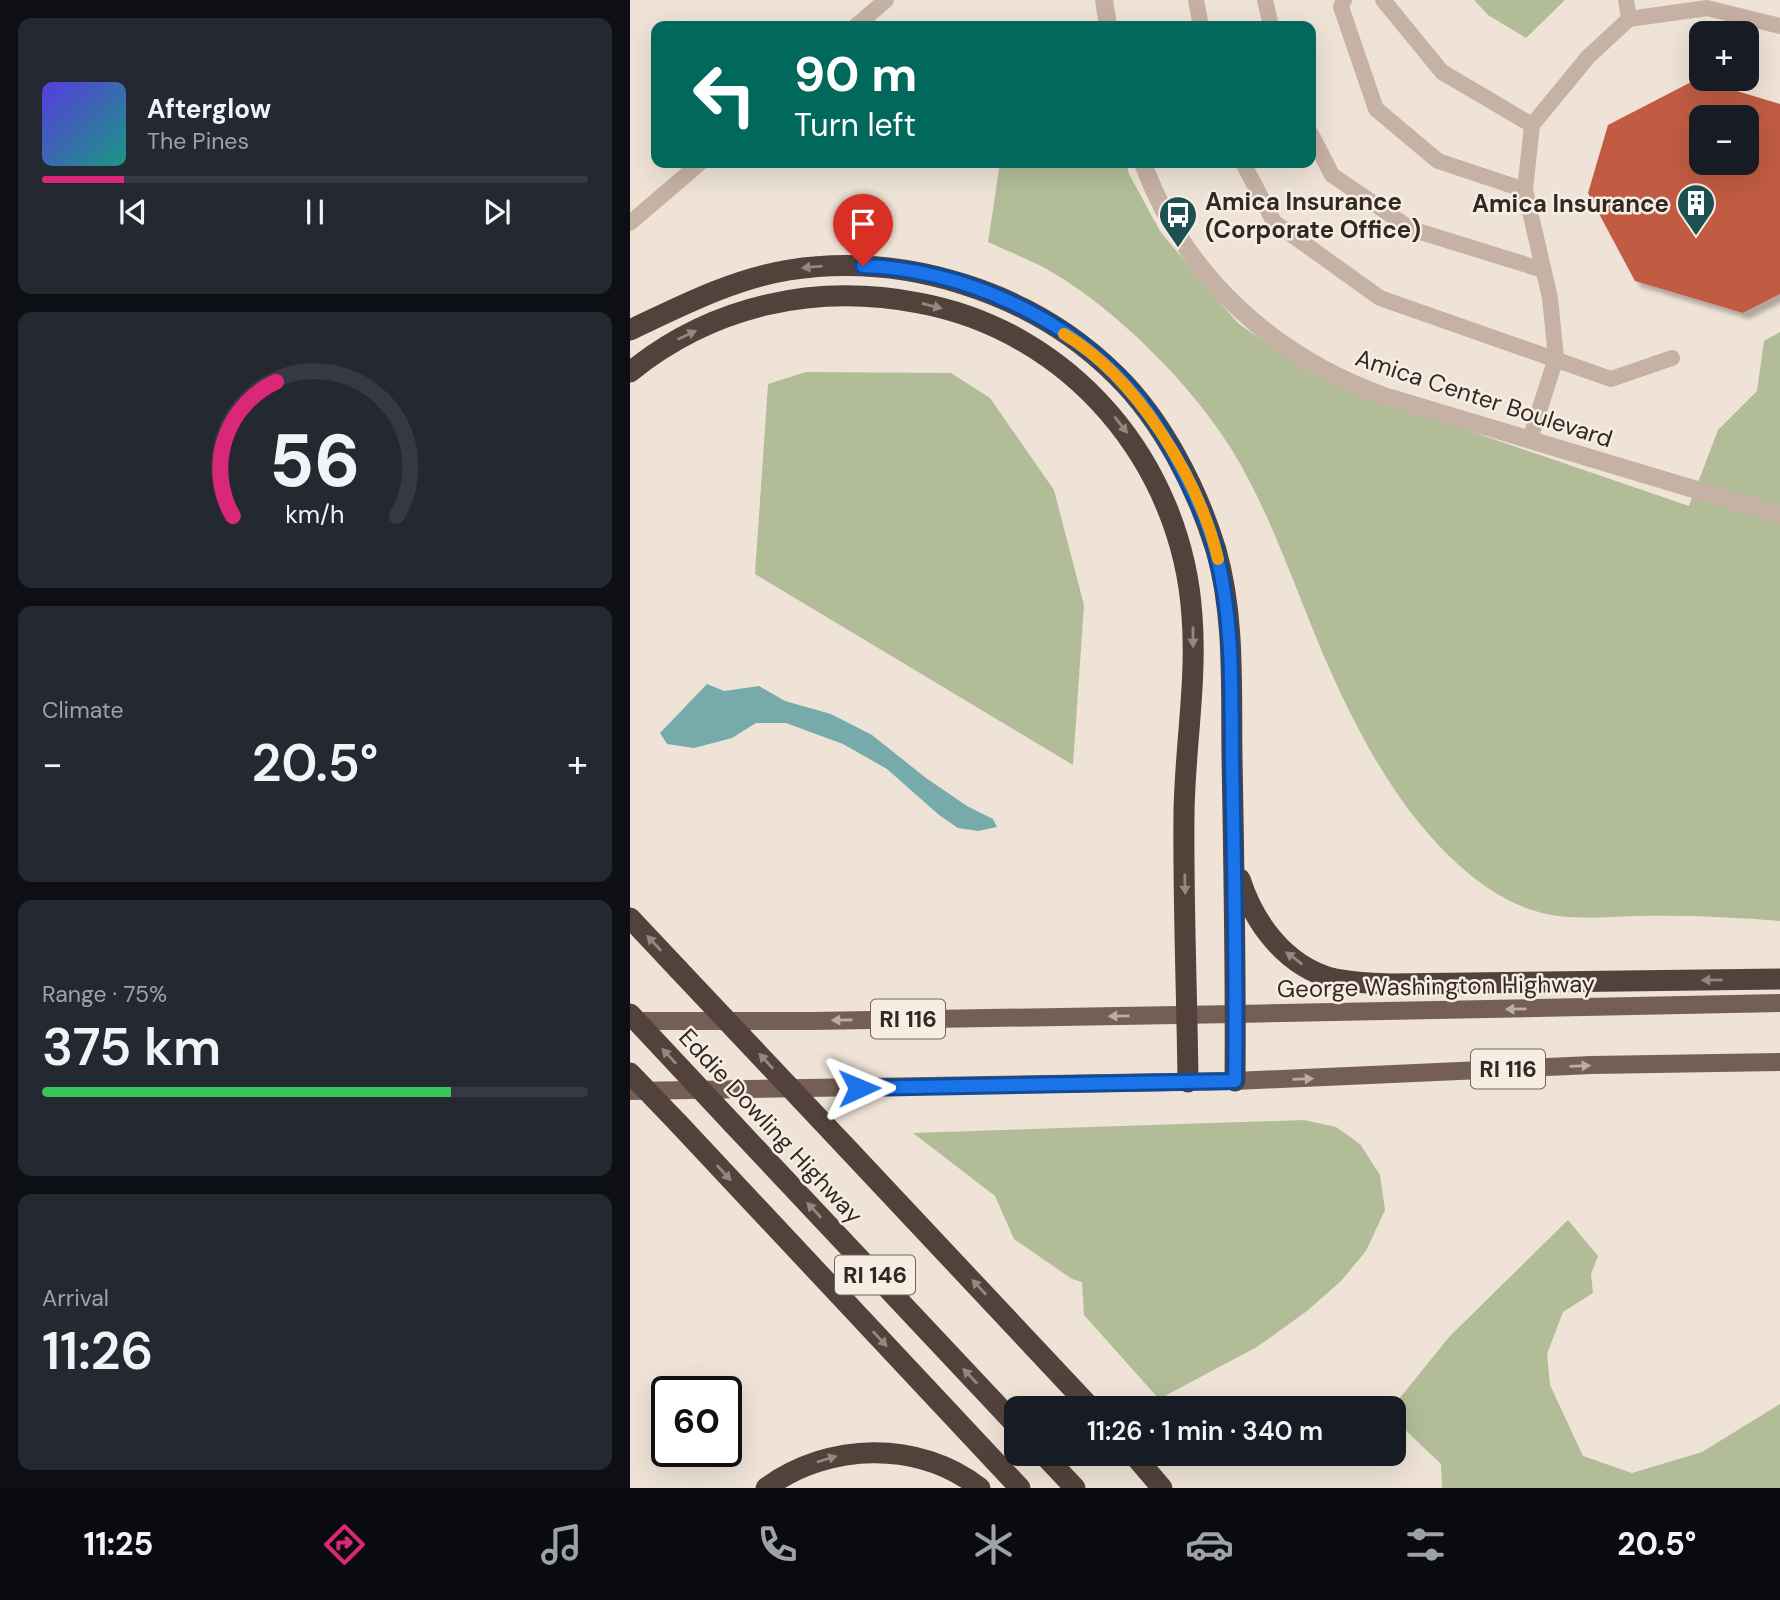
<!DOCTYPE html>
<meta charset="utf-8">
<style>
body{margin:0;font-family:"DM Sans",sans-serif;background:#242831;color:#f1f3f6;height:100vh;display:flex;flex-direction:column;font-size:26px;white-space:nowrap}
*{box-sizing:border-box;margin:0}
p{font-size:23px;color:#9ea1a6}
.icon{flex:none;width:38px;height:38px;fill:none;stroke:currentColor;stroke-width:2;stroke-linecap:round;stroke-linejoin:round}
.map{position:relative;flex:1;overflow:hidden}
.panel{display:flex;flex-direction:column;gap:18px;padding:18px;background:#0d0f14;width:630px}
.panel>*{flex:none}
.guide{position:absolute;left:21px;top:21px;width:665px;height:147px;border-radius:14px;box-shadow:0 7px 28px #0002;background:#00695c;color:#fff;overflow:hidden}
.tools{position:absolute;left:1059px;top:21px;display:grid;gap:14px}
.tools a{display:grid;place-items:center;width:70px;height:70px;border-radius:14px;background:#171b24;box-shadow:0 7px 28px #0002;font-size:35px}
.speed{position:absolute;left:21px;top:1376px;display:flex;gap:14px;font-size:35px;font-weight:700;text-align:center}
.speed>*{display:grid;place-content:center;width:91px;height:91px;border-radius:50%;background:#171b24;box-shadow:0 7px 28px #0002;line-height:1}
.speed .limit{border:4px solid #111;border-radius:10px;background:#fff;color:#111}
.pin{position:absolute;display:grid;place-items:center;width:60px;height:60px;color:#fff;margin:-72px -30px;border-radius:50% 50% 50% 0;rotate:-45deg;box-shadow:0 0 7px #0007}
.pin .icon{rotate:45deg}
.me{position:absolute;width:77px;margin:-38px;rotate:89deg;stroke-linejoin:round;filter:drop-shadow(0 0 5px #0008)}
.turn{display:flex;align-items:center;gap:24px;height:147px;padding:0 28px;font-size:32px}
.turn .icon{width:91px;height:91px;stroke-width:2.5}
.turn b{display:block;font-size:49px;line-height:60px}
.big{font-size:52px;font-weight:600;line-height:1.1}
.panel .widget{flex:1;display:flex;flex-direction:column;justify-content:center;gap:10px;min-width:0;padding:0 24px;border-radius:14px;background:#242831}
.panel .dial{align-items:center;gap:0}
.dial svg{height:182px;overflow:visible;fill:none;stroke:#363941;stroke-width:7;stroke-linecap:round;text-anchor:middle}
.dial text{fill:#f1f3f6;stroke:none}
.song{display:flex;align-items:center;gap:21px}
.cover{width:84px;height:84px;border-radius:10px;background:linear-gradient(135deg,hsl(250 70% 55%),hsl(170 70% 35%))}
.played{height:7px;border-radius:4px;background:linear-gradient(90deg,#db2777 15%,#363941 15%)}
.keys{display:flex;justify-content:space-around;direction:ltr}
.heat{display:flex;justify-content:space-between;align-items:center;font-size:38px;direction:ltr}
.charge{height:10px;border-radius:5px;background:linear-gradient(90deg,#34c759 75%,#363941 0)}
.trip{position:absolute;left:374px;top:1396px;width:402px;height:70px;border-radius:14px;background:#171b24;box-shadow:0 7px 28px #0002;font-weight:600;line-height:70px;text-align:center}
.tabs{display:flex;height:112px;justify-content:space-around;align-items:center;background:#090b0e;color:#9ea1a6}
.tabs .icon{width:49px;height:49px}
.tabs .on{color:#db2777}
.tabs b{font-size:32px;color:#f1f3f6}
main{display:flex;flex:1;min-height:0}
.map>svg:first-child{display:block}
</style>
<main>
<section class="panel">
<div class="widget">
<div class="song"><i class="cover"></i><div><b>Afterglow</b><p>The Pines</p></div></div>
<div class="played"></div>
<div class="keys"><svg class="icon" aria-label="previous" viewBox="0 0 24 24"><path d="M18 5L8 12l10 7zM5 5v14"/></svg><svg class="icon" aria-label="pause" viewBox="0 0 24 24"><path d="M8 5v14M16 5v14"/></svg><svg class="icon" aria-label="next" viewBox="0 0 24 24"><path d="M6 5l10 7-10 7zM19 5v14"/></svg></div>
</div>
<div class="widget dial"><svg viewBox="0 0 100 80">
<path d="M14 69A42 42 0 1 1 86 69"/>
<path d="M14 69A42 42 0 0 1 33 10" stroke="#db2777"/>
<text x="50" y="56" font-size="32" font-weight="700">56</text>
<text x="50" y="72" font-size="11">km/h</text>
</svg></div>
<div class="widget"><p>Climate</p>
<div class="heat"><a>−</a><b class="big">20.5°</b><a>+</a></div>
</div>
<div class="widget"><p>Range · 75%</p><b class="big">375 km</b><div class="charge"></div></div>
<div class="widget"><p>Arrival</p><b class="big">11:26</b></div>
</section>
<div class="map">
<svg width="1150" height="1488" viewBox="0 0 1150 1488">
<defs>
<filter id="shadow"><feDropShadow dx="6" dy="6" stdDeviation="2" flood-color="#0004"/></filter>
</defs>
<rect width="100%" height="100%" fill="#efe3d7"/>
<path fill="#b2bd98" d="M 844,0 L 935,0 L 896,38 L 858,15 Z
M 370,163 L 496,163 L 499,174 L 530,231 L 572,282 L 609,324 L 675,369 L 764,405 L 1059,506 L 1088,430 L 1127,391 L 1134,341 L 1150,332 L 1150,921 C 1102,917 1055,915 1007,916 C 973,917 938,921 905,911 C 872,901 844,880 819,856 C 763,801 724,726 693,654 C 664,586 641,514 602,450 C 562,385 486,309 420,271 C 401,260 379,252 358,242 Z
M 176,372 L 321,373 L 360,398 L 424,490 L 454,605 L 443,765 L 125,574 L 138,384 Z
M 674,1120 L 706,1127 L 730,1144 L 750,1175 L 755,1210 L 736,1251 L 711,1281 L 677,1311 L 627,1347 L 529,1399 L 454,1315 L 452,1282 L 442,1279 L 384,1239 L 365,1196 L 283,1133 Z
M 938,1220 L 968,1256 L 961,1274 L 963,1293 L 933,1312 L 917,1354 L 920,1385 L 953,1456 L 1002,1473 L 1072,1452 L 1150,1404 L 1150,1488 L 812,1488 L 811,1464 L 765,1420 L 765,1409 L 761,1409 L 819,1337 Z"/>
<path fill="#77abab" d="M 77,684 L 94,691 L 129,686 L 155,701 L 201,714 L 242,735 L 296,778 L 337,806 L 363,819 L 367,827 L 348,831 L 328,828 L 309,815 L 257,769 L 213,744 L 156,723 L 126,723 L 102,738 L 64,748 L 37,744 L 30,733 Z"/>
<path fill="#c15c43" fill-rule="evenodd" filter="url(#shadow)" d="M 1067,79 L 1150,104 L 1150,294 L 1113,313 L 1005,281 L 958,193 L 978,125 ZM 1071,117 L 1116,117 L 1116,163 L 1071,163 Z"/>
<g fill="none" stroke-linecap="round" stroke-linejoin="round">
<path stroke="#c6b2a4" stroke-width="16" d="M 566,0 L 571,26
M 635,0 L 641,26
M 714,0 L 711,7 L 746,109 L 808,161 L 895,190
M 753,0 L 812,72 L 902,125
M 996,0 L 999,19
M 226,26 L 256,0
M 681,134 L 702,175 L 781,229 L 913,270
M 613,163 L 644,222 L 750,298 L 981,379 L 1042,358
M 0,223 L 70,163
M 900,439 L 926,358 L 920,298 L 895,190 L 902,125 L 958,57 L 999,19 L 1077,8 L 1150,26"/>
<path stroke="#c6b2a4" stroke-width="18" d="M 474,0 L 478,26
M 513,163 C 554,276 643,356 754,396 L 1150,515"/>
<path stroke="#745f56" stroke-width="18" d="M 0,1021 L 182,1021 L 606,1014 L 1150,1003
M 0,1091 L 605,1081 L 962,1065 L 1150,1062"/>
<path stroke="#53423c" stroke-width="21" d="M 0,330 C 51,306 103,279 159,270 C 275,252 403,292 486,375 C 532,420 567,488 586,550 C 605,616 601,689 602,758 C 604,866 606,973 605,1081
M 0,372 C 83,305 185,283 289,303 C 441,331 552,463 562,616 C 567,681 555,747 554,812 C 553,902 557,992 558,1082
M 610,879 C 624,923 655,965 701,978 C 721,983 740,983 760,984 L 1150,979
M 0,918 L 48,969
M 48,1123 L 390,1488
M 103,1124 L 387,1426
M 216,1147 L 462,1409
M 413,1454 L 445,1488
M 503,1454 L 532,1488
M 136,1488 C 199,1442 288,1440 350,1488"/>
<path stroke="#53423c" stroke-width="21" d="M 48,969 L 216,1147
M 0,1014 L 103,1124
M 0,1073 L 48,1123"/>
</g>
<defs><path id="oneway-solid" d="M-6-.8H1V-3.2L6.5 0L1 3.2V.8H-6Z" transform="scale(1.75)"/></defs>
<g fill="#95867e">
<use href="#oneway-solid" transform="translate(182 267) rotate(175)"/>
<use href="#oneway-solid" transform="translate(302 306) rotate(14)"/>
<use href="#oneway-solid" transform="translate(57 335) rotate(-26)"/>
<use href="#oneway-solid" transform="translate(491 425) rotate(52)"/>
<use href="#oneway-solid" transform="translate(563 637) rotate(90)"/>
<use href="#oneway-solid" transform="translate(555 884) rotate(89)"/>
<use href="#oneway-solid" transform="translate(24 943) rotate(-133)"/>
<use href="#oneway-solid" transform="translate(664 958) rotate(-143)"/>
<use href="#oneway-solid" transform="translate(1082 980) rotate(179)"/>
<use href="#oneway-solid" transform="translate(39 1056) rotate(-133)"/>
<use href="#oneway-solid" transform="translate(136 1061) rotate(-133)"/>
<use href="#oneway-solid" transform="translate(94 1173) rotate(47)"/>
<use href="#oneway-solid" transform="translate(184 1210) rotate(-133)"/>
<use href="#oneway-solid" transform="translate(349 1287) rotate(-133)"/>
<use href="#oneway-solid" transform="translate(250 1339) rotate(47)"/>
<use href="#oneway-solid" transform="translate(340 1376) rotate(-133)"/>
<use href="#oneway-solid" transform="translate(197 1459) rotate(-17)"/>
</g>
<g fill="#bdada3">
<use href="#oneway-solid" transform="translate(886 1009) rotate(179)"/>
<use href="#oneway-solid" transform="translate(489 1016) rotate(179)"/>
<use href="#oneway-solid" transform="translate(212 1020) rotate(179)"/>
<use href="#oneway-solid" transform="translate(950 1066) rotate(-2)"/>
<use href="#oneway-solid" transform="translate(673 1079) rotate(-2)"/>
</g>
<g fill="none" stroke-linecap="round" stroke-linejoin="round">
<defs>
<path id="route" d="M 229,1088 L 605,1081 C 607,975 604,869 602,763 C 601,694 604,621 586,553 C 580,529 570,506 559,484 C 544,452 527,421 504,394 C 440,318 332,269 233,266"/>
</defs>
<use href="#route" stroke="#114b97" stroke-width="18"/>
<use href="#route" stroke="#1a73e8" stroke-width="12"/>
<path stroke="#f59e0b" stroke-width="12" d="M 434,334 C 506,377 569,478 588,559"/>
</g>
<defs>
<symbol id="building-pin" viewBox="-11 -11 22 30"><path d="M0 17L-7.5 6A9.5 9.5 0 1 1 7.5 6Z" fill="#1d5051" stroke="#f8ede2"/><path d="M-4-6H4V6H1V3H-1V6H-4ZM-2.5-4.3h1.7v1.8h-1.7ZM.8-4.3h1.7v1.8H.8ZM-2.5-1h1.7V.8h-1.7ZM.8-1h1.7V.8H.8Z" fill="#fff"/></symbol>
<symbol id="bus-pin" viewBox="-11 -11 22 30"><path d="M0 17L-7.5 6A9.5 9.5 0 1 1 7.5 6Z" fill="#1d5051" stroke="#f8ede2"/><path d="M-5-6H5V4H4V6H2V4H-2V6H-4V4H-5ZM-3.5-4V0h7V-4ZM-3.5 1.2v1.5H-2V1.2ZM2 1.2v1.5H3.5V1.2Z" fill="#fff"/></symbol>
</defs>
<g fill-rule="evenodd">
<use href="#building-pin" x="1044" y="181" width="44" height="60"/>
<use href="#bus-pin" x="526" y="193" width="44" height="60"/>
</g>
<g text-anchor="middle" dominant-baseline="central" stroke-width="5" stroke-linejoin="round" paint-order="stroke">
<g fill="#f8ede2" stroke="#6d645e" stroke-width="2">
<rect x="241" y="999.5" width="74" height="39" rx="5"/>
<rect x="841" y="1049.5" width="74" height="39" rx="5"/>
<rect x="205" y="1255.5" width="80" height="39" rx="5"/>
</g>
<g font-size="23" font-weight="bold" fill="#322925">
<text x="278" y="1019">RI 116</text>
<text x="878" y="1069">RI 116</text>
<text x="245" y="1275">RI 146</text>
</g>
<g font-size="24" font-weight="bold" fill="#322925" stroke="#f8ede2" text-anchor="start">
<text x="575" y="201">Amica Insurance<tspan x="575" dy="28">(Corporate Office)</tspan></text>
<text x="1039" y="203" text-anchor="end">Amica Insurance</text>
</g>
<g font-size="24" fill="#322925" stroke="#f8ede2">
<text transform="translate(854 398) rotate(18)">Amica Center Boulevard</text>
<text transform="translate(806 986) rotate(-1)">George Washington Highway</text>
<text transform="translate(141 1126) rotate(47)">Eddie Dowling Highway</text>
</g>
</g>
</svg>
<div class="tools">
<a>+</a>
<a>−</a>
</div>
<div class="speed"><div class="limit">60</div></div>
<div class="pin" style="left:233px;top:266px;background:#d93025"><svg class="icon" aria-label="arrive" viewBox="0 0 24 24"><path d="M6 21V4h12l-3 4 3 4H6"/></svg></div>
<svg class="me" style="left:229px;top:1088px" viewBox="-20 -20 40 40"><path d="M0-17L14 15 0 8-14 15z" fill="#1a73e8" stroke="#fff" stroke-width="4"/></svg>
<div class="trip">11:26 · 1 min · 340 m</div>
<div class="guide">
<div class="turn"><svg class="icon" aria-label="left" viewBox="0 0 24 24"><path d="M17 20v-9H6M10 6l-5 5 5 5"/></svg><div><b>90 m</b>Turn left</div></div>
</div>
</div>
</main>
<nav class="tabs">
<b>11:25</b>
<svg class="icon on" aria-label="directions" viewBox="0 0 24 24"><path d="M12 3l9 9-9 9-9-9zM9 14v-3h6M13 9l2 2-2 2"/></svg>
<svg class="icon" aria-label="music" viewBox="0 0 24 24"><path d="M9 18V5l10-2v13"/><circle cx="6" cy="18" r="3"/><circle cx="16" cy="16" r="3"/></svg>
<svg class="icon" aria-label="phone" viewBox="0 0 24 24"><path d="M5 4h4l2 5-3 2q2 4 5 5l2-3 5 2v4C11 20 4 13 5 4z"/></svg>
<svg class="icon" aria-label="climate" viewBox="0 0 24 24"><path d="M12 3v18M4 7l16 10M4 17L20 7"/></svg>
<svg class="icon" aria-label="car" viewBox="0 0 24 24"><path d="M5 17H2v-5l4-1 3-4h7l3 4 3 1v5h-3M9 17h6M6 11h13"/><circle cx="7" cy="17" r="2"/><circle cx="17" cy="17" r="2"/></svg>
<svg class="icon" aria-label="filters" viewBox="0 0 24 24"><path d="M4 7h16M4 17h16"/><circle cx="9" cy="7" r="2"/><circle cx="15" cy="17" r="2"/></svg>
<b>20.5°</b>
</nav>
